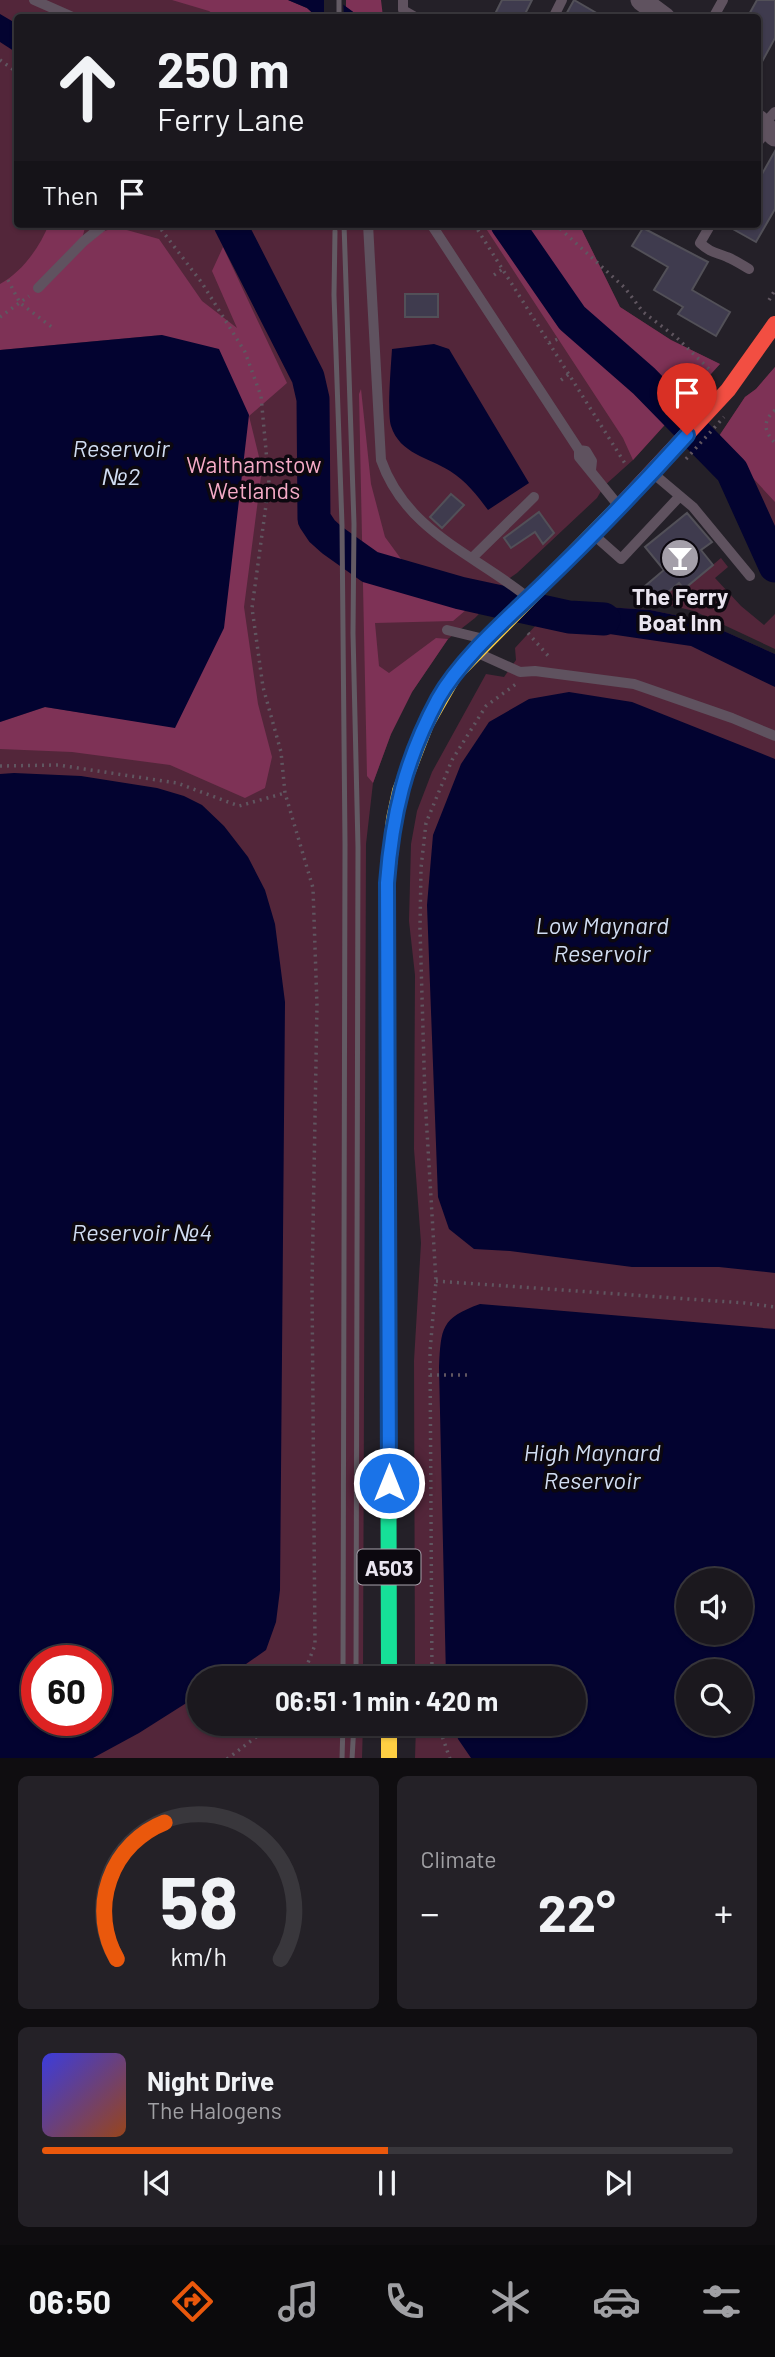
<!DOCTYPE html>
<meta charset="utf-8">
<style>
body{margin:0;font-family:Barlow,sans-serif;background:#242127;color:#f1f3f6;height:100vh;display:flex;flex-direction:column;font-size:26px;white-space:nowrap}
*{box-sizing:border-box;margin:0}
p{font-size:23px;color:#a0a0a4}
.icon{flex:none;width:38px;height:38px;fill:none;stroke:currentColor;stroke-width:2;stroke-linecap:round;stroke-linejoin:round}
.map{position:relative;height:1758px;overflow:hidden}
.side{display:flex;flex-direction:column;gap:18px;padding:18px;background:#0f0d10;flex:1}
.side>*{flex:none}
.hud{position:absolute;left:14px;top:14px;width:747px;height:214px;border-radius:7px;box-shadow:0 2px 5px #0004,0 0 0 2px #39373c;background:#1b181e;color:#f1f3f6;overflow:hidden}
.controls{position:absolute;left:676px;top:1568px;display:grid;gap:14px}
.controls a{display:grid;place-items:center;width:77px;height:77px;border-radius:50%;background:#1b181e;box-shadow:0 2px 5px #0004,0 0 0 2px #39373c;font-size:35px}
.speed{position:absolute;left:21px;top:1645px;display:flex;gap:14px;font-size:35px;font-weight:700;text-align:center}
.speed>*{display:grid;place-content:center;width:91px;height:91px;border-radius:50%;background:#1b181e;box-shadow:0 2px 5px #0004,0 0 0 2px #39373c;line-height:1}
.speed .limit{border:10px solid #d22;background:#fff;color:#111}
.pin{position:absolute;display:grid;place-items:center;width:60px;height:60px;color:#fff;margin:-72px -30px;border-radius:50% 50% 50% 0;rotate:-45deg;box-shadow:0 0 7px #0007}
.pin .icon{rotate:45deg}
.me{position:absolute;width:77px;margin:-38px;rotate:0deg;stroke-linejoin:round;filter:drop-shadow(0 0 5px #0008)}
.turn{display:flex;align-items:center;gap:24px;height:147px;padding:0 28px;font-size:32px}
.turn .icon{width:91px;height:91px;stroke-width:2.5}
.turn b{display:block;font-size:49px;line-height:60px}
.then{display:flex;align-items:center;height:66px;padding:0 28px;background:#0003;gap:14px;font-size:26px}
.big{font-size:52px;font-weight:700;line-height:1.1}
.side .card{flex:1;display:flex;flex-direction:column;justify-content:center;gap:10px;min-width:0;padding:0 24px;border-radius:10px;background:#242127}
.side .dial{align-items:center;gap:0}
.dial svg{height:182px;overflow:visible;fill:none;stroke:#39373c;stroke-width:7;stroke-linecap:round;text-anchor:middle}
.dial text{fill:#f1f3f6;stroke:none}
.song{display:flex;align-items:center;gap:21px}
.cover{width:84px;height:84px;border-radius:10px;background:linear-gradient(135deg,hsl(240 70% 55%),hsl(20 70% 35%))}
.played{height:7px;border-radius:4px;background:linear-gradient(90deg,#ea580c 50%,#39373c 50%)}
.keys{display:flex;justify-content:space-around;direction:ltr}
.heat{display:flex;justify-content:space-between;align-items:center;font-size:38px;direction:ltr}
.side .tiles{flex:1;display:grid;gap:18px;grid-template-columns:1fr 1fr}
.card:last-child{grid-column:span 2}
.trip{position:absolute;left:187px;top:1666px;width:399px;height:70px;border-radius:35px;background:#1b181e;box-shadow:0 2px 5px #0004,0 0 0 2px #39373c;font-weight:700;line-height:70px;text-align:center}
.dock{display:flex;height:112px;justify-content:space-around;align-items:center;background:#0b0a0c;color:#a0a0a4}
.dock .icon{width:49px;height:49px}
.dock .active{color:#ea580c}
.dock b{font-size:32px;color:#f1f3f6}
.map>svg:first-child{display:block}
</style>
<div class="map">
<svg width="775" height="1759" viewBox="0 0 775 1759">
<rect width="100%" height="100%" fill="#242028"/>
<path fill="#53263a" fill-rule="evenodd" d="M 0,0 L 288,0 L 317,17 L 18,18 L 18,224 L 579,224 L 620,307 L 671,340 L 720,364 L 633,460 L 604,486 L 597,498 L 517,573 L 507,580 L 499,593 L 475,618 L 448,639 L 412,692 L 391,734 L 373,783 L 366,844 L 363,1678 L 200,1678 L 200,1724 L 363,1724 L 362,1758 L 0,1759 ZM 37,1661 L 96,1661 L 96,1720 L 37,1720 Z
M 775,367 L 775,528 L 716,441 L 745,397 L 756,389 Z
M 721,558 L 728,567 L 715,578 L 741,606 L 764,625 L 775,614 L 775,649 L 694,611 L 656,602 L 679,583 L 684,589 Z
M 562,604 L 650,610 L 699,620 L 775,654 L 775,1758 L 415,1759 L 416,1724 L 574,1724 L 574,1678 L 415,1678 L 414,1361 L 421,1243 L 414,1149 L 415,975 L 409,921 L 411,844 L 417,811 L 432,772 L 486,674 L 504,677 L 516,660 L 515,648 L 547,613 ZM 688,1580 L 740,1580 L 740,1633 L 688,1633 ZM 688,1671 L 740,1671 L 740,1724 L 688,1724 Z"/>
<path fill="#7e3256" d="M 172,0 L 288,0 L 307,8 L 317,17 L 218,17 L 209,11 Z
M 346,0 L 381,0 L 383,17 L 360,17 L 346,7 Z
M 49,224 L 86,224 L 82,239 L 116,227 L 159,239 L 202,301 L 237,328 L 212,271 L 223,247 L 287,383 L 249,416 L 262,469 L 244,607 L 258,704 L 272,757 L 265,788 L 245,798 L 170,765 L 72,752 L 0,749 L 0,722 L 45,707 L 175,727 L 162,335 L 0,350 L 0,284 C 22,272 40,247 49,224 Z
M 483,224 L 579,224 L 620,307 L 671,340 L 720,364 L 633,460 L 623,438 Z
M 775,367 L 775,502 L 717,439 L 745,397 L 756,389 Z
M 361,389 L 371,484 L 385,537 L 404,563 L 381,581 L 473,604 L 453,621 L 375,623 L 379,666 L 389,673 L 436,638 L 448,639 L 412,692 L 391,734 L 373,783 L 367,776 L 359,394 Z"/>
<path fill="#030330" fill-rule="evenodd" d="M 288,0 L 337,0 L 360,17 L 317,17 L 307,8 Z
M 0,14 L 17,24 L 17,53 L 0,42 Z
M 162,335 L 219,349 L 249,415 L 224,628 L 175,728 L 45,707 L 0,722 L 0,350 Z
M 434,344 L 449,349 L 529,483 L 488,510 C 477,495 466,481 450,471 C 428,457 400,454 391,426 C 387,412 391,366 392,349 Z
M 562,604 L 650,610 L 699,620 L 775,654 L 775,687 L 691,646 L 555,626 Z
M 569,692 L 632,702 L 775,759 L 775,1273 L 719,1267 L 632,1267 L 510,1251 L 474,1249 L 449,1229 L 438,1197 L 427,905 L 433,835 L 461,764 L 489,722 L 529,699 Z
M 14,773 L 81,776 L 157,788 L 184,796 L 202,805 L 224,826 L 248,857 L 265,890 L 275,924 L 285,1002 L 280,1590 L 276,1622 L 266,1650 L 226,1678 L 200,1678 L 199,1695 L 139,1733 L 93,1758 L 0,1758 L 0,774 ZM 37,1661 L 96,1661 L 96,1720 L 37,1720 Z
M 480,1304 L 775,1329 L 775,1758 L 471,1758 L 458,1739 L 454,1724 L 574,1724 L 574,1678 L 446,1678 L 439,1367 C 441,1328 441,1318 480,1304 ZM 740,1580 L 740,1633 L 688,1633 L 688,1580 ZM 740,1671 L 740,1724 L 688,1724 L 688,1671 Z"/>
<path fill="#242028" d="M 324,0 L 343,0 L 344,17 L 324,17 Z"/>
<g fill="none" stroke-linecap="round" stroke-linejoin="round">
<path stroke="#030330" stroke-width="33" d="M 230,224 L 308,377 L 313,399 L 314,519 L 322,531 L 332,540 L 370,567 L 460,593 L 569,617 L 604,619
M 507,224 L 572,318 L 644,381 L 732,471 L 775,566"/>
</g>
<path fill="#3f3b4e" stroke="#525058" stroke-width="2" d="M 502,0 L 532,0 L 523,18 L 493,18 Z
M 574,0 L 605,18 L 564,18 Z
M 757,0 L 775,0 L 775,38 L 758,69 L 758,18 L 747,18 Z
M 775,151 L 775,209 L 756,242 L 724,224 L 758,224 L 758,181 Z
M 643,228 L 708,262 L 692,290 L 730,312 L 716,336 L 678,314 L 683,307 L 654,290 L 668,267 L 632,246 Z
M 405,294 L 438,294 L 438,317 L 405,317 Z
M 451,494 L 464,505 L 442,528 L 430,517 Z
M 539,512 L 554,533 L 543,544 L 535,532 L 511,548 L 504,538 Z
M 687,513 L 712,542 L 701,550 L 713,565 L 684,589 L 679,583 L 656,602 L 644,587 L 664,570 L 645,547 Z"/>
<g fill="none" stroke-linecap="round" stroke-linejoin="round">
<path stroke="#605660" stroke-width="3.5" stroke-dasharray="2 5" stroke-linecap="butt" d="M 0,60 L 18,73
M 157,224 L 202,283 L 245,352 L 261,396 L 269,483 L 252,608 L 263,687 L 281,752 L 285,793 L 313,888 L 317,1006 L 312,1286 L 315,1645 L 302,1678
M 474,224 L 626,465
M 555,224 L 625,288 L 643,312 L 676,337 L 711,371
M 494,275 L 504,268
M 8,280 L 20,303 L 53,328
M 769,300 L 775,290
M 0,317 L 29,296
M 549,343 L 560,338
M 561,380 L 569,374
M 775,410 C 762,422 764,431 775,443
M 528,633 L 551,659
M 0,766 L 58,765 L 177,783 L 239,806 L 285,793
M 436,1281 L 745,1303 L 775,1307
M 432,1678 L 430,1351 L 436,1281 L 425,1098 L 420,928 L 421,868 L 426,823 L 452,760 L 486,706 L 516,684
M 438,1724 L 450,1759
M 227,1759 L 256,1737 L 269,1724"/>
<path stroke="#5f525f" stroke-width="10" d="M 34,0 L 75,18
M 403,0 L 403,10 L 417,18
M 553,18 L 562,0
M 713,18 L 723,0
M 762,126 L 775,112
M 758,142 L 768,130
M 368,224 L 381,460 C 406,531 472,553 526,596
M 431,224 L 579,450 L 579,457 L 618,505
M 711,224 L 700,243 C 711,253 715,252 727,257 C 735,260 742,265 749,269
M 38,288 L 84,241 L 105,224
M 579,450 L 586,451 L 592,461 L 591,470
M 655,475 L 693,507 L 750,576
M 595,536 L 621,559 L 679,497
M 472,558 L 534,497
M 447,630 L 484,639
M 480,654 L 520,672 L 535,671 L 634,684 L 732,718 L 775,736"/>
<path stroke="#5f525f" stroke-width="21" d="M 641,0 L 665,18
M 758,120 L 775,136"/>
<path stroke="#16e098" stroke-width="16" d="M 387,980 L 389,1678"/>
<path stroke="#ffcf43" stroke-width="16" d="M 387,980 L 387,883 L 394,819 L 400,791 L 426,724 L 454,675 L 621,505
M 389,1724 L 389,1759"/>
<path stroke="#f24e42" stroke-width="16" d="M 621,505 L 728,390 L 775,324"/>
<path stroke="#635b64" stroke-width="5" d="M 339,0 L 339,18
M 344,224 L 354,524 L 353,633 L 358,847 L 356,1678
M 335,231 L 334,295 L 342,525 L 345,844 L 343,1678
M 342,1759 L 343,1724
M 352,1759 L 354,1724"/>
<path stroke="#605660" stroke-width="3.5" stroke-dasharray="2 5" stroke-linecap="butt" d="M 686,459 L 724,417
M 430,1375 L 471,1375"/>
</g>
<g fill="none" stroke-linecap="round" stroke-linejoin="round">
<defs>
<path id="route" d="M 389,1483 L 387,883 C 392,816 405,760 438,699 C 461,658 508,618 542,585 C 592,537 640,487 687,435"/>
</defs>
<use href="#route" stroke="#114b97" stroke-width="18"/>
<use href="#route" stroke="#1a73e8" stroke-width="12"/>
</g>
<defs>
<symbol id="bar-disc" viewBox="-11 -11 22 22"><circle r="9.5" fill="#a49fa9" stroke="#0c080f"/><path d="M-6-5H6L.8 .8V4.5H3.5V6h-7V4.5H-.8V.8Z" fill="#fff"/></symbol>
</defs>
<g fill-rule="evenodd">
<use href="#bar-disc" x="658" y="536" width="44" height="44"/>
</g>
<g text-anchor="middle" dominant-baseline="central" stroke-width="7" stroke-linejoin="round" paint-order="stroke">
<rect fill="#0c080f" stroke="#a7a2ac" stroke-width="2" x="357.5" y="1549.5" width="63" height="35" rx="5"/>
<g font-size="21" font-weight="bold" fill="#e9e4ef">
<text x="389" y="1567">A503</text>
</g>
<g font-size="23" fill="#f5abc7" stroke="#0c080f">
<text x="254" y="464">Walthamstow<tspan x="254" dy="26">Wetlands</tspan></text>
</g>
<g font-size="23" font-weight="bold" fill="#e9e4ef" stroke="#0c080f">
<text x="680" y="596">The Ferry<tspan x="680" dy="26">Boat Inn</tspan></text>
</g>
<g font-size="24" font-style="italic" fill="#d1ddf2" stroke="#0c080f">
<text x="121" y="447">Reservoir<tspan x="121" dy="28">№2</tspan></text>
<text x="602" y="924">Low Maynard<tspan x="602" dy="28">Reservoir</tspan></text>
<text x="142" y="1231">Reservoir №4</text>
<text x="592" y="1451">High Maynard<tspan x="592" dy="28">Reservoir</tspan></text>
</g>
</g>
</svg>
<div class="controls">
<a><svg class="icon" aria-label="sound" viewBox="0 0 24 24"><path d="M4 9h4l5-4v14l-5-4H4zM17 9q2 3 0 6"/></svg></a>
<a><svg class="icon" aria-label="search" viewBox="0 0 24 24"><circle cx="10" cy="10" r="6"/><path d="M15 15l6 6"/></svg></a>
</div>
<div class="speed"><div class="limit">60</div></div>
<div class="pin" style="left:687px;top:435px;background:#d93025"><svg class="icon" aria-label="arrive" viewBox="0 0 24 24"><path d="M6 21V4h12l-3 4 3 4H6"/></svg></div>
<svg class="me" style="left:389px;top:1483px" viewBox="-20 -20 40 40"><circle r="17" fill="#1a73e8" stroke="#fff" stroke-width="3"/><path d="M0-11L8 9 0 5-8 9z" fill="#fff"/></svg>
<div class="trip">06:51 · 1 min · 420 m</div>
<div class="hud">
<div class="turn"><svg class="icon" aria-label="ahead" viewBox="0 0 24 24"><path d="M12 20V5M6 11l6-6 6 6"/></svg><div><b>250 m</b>Ferry Lane</div></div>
<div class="then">Then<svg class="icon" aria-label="arrive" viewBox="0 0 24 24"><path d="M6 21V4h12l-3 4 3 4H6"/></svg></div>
</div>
</div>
<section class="side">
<div class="tiles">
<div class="card dial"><svg viewBox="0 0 100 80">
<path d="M14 69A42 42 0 1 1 86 69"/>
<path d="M14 69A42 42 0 0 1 35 9" stroke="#ea580c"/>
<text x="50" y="56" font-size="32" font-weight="700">58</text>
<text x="50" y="72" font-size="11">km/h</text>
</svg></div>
<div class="card"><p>Climate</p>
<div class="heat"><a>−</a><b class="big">22°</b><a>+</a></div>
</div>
<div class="card">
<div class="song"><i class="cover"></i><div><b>Night Drive</b><p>The Halogens</p></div></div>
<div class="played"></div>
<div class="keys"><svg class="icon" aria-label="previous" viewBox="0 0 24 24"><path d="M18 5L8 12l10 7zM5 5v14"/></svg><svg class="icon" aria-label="pause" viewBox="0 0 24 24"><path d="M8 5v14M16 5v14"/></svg><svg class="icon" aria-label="next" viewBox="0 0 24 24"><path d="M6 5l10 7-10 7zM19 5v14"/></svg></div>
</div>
</div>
</section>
<nav class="dock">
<b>06:50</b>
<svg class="icon active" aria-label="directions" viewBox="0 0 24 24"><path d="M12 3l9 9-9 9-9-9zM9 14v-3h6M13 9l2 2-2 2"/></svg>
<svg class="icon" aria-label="music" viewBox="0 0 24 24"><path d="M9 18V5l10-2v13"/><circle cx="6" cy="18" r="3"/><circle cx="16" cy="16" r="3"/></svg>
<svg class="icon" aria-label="phone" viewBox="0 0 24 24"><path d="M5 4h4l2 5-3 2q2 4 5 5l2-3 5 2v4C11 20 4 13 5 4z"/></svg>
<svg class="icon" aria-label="climate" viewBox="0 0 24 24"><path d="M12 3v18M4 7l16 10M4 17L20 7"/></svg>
<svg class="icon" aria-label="car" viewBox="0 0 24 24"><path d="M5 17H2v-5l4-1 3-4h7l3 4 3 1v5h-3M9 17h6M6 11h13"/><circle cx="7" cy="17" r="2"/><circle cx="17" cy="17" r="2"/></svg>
<svg class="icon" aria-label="filters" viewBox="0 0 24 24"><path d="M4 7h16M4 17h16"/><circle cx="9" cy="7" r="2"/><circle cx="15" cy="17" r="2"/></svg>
</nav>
